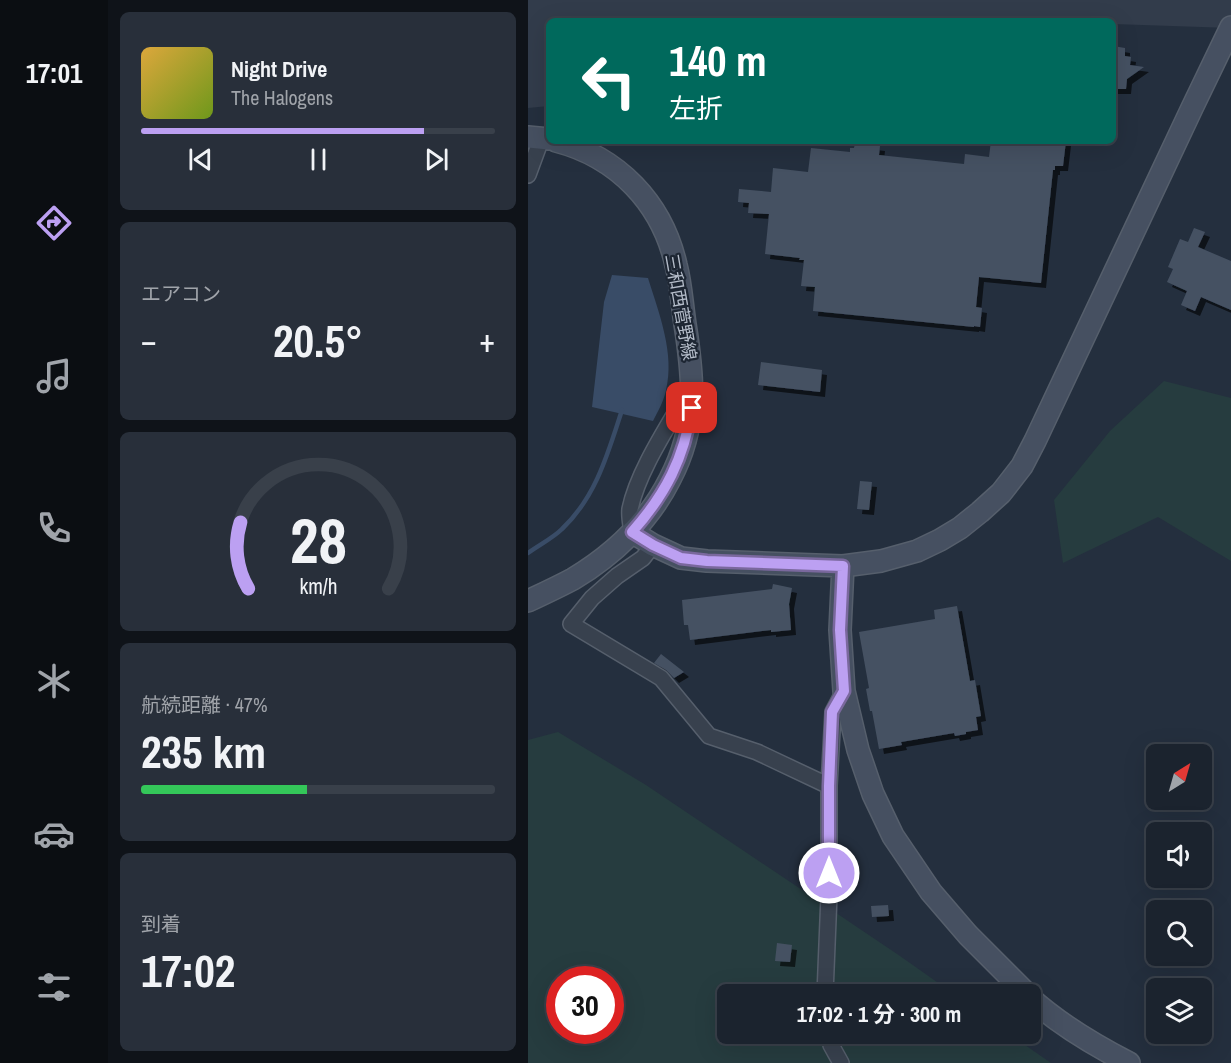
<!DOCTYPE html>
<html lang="ja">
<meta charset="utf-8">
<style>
body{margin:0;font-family:"Archivo Narrow","Noto Sans JP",sans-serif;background:#282f3a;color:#f1f3f6;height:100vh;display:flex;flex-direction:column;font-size:22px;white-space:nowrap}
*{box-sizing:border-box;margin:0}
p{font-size:20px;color:#a0a4aa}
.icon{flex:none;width:33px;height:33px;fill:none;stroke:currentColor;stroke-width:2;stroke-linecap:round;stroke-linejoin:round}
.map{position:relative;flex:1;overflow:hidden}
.drawer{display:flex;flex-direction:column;gap:12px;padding:12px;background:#0f1319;width:420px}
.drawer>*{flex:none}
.hud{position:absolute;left:18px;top:18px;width:570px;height:126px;border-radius:9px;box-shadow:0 6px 24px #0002,0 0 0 2px #39404a;background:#00695c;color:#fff;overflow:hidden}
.needle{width:39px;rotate:37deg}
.controls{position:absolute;left:618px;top:744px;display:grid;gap:12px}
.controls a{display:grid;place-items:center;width:66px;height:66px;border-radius:9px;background:#1b232e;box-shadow:0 6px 24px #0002,0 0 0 2px #39404a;font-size:30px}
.speed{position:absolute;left:18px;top:966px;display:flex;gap:12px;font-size:30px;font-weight:700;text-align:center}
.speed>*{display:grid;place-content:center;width:78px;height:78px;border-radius:50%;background:#1b232e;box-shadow:0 6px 24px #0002,0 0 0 2px #39404a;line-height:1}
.speed .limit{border:9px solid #d22;background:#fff;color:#111}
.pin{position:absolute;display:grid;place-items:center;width:51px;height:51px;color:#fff;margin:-26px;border-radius:12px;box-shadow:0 3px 9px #0006}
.me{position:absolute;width:66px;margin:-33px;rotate:0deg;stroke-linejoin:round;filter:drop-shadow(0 0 4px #0008)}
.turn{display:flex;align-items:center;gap:21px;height:126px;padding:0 24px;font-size:27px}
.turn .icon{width:78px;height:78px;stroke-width:2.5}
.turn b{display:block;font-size:42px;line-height:51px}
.big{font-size:45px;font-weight:700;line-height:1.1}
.drawer .widget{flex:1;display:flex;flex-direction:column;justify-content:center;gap:9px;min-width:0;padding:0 21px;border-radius:9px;background:#282f3a}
.drawer .dial{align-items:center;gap:0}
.dial svg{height:156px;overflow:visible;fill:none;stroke:#39404a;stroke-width:7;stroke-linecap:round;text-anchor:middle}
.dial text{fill:#f1f3f6;stroke:none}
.song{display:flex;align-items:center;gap:18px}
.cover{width:72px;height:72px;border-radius:9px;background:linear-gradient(135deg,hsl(40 70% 55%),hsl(80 70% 35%))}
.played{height:6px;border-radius:3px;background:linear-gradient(90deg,#bca0f2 80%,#39404a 80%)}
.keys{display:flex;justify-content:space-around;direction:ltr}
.heat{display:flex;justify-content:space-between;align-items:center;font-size:33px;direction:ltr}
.charge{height:9px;border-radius:4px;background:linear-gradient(90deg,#34c759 47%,#39404a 0)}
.trip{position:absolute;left:189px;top:984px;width:324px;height:60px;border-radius:9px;background:#1b232e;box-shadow:0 6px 24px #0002,0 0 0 2px #39404a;font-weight:700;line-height:60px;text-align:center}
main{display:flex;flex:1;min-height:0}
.tab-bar{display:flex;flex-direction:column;width:108px;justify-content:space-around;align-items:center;background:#0b0e12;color:#a0a4aa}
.tab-bar .icon{width:42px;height:42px}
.tab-bar .on{color:#bca0f2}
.tab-bar b{font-size:27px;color:#f1f3f6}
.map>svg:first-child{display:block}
</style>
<main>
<nav class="tab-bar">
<b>17:01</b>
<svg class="icon on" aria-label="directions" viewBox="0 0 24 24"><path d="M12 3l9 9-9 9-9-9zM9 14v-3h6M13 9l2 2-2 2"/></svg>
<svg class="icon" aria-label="music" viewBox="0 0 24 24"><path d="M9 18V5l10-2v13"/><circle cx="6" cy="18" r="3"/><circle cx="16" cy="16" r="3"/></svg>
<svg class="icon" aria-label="phone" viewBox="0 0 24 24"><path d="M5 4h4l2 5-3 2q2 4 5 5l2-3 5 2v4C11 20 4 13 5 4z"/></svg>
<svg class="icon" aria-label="climate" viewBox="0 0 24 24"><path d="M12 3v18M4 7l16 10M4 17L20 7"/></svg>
<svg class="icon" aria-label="car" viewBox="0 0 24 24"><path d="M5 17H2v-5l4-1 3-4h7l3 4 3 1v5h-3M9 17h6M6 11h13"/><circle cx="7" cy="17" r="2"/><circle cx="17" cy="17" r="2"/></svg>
<svg class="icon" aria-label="filters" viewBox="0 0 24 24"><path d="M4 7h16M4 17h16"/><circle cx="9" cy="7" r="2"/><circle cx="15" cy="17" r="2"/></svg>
</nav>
<section class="drawer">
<div class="widget">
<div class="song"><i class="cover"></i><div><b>Night Drive</b><p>The Halogens</p></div></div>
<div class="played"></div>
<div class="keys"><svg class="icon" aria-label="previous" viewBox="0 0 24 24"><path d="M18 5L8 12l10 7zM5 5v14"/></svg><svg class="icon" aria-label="pause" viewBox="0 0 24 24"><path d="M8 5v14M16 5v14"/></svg><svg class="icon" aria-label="next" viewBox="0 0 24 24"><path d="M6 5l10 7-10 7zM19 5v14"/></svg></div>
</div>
<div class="widget"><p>エアコン</p>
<div class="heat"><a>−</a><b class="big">20.5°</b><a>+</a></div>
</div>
<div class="widget dial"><svg viewBox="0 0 100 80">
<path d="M14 69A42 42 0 1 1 86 69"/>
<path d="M14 69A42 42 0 0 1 10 35" stroke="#bca0f2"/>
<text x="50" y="56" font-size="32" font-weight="700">28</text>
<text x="50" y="72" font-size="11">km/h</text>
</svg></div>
<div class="widget"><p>航続距離 · 47%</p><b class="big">235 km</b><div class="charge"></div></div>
<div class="widget"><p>到着</p><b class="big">17:02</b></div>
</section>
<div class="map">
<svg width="703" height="1063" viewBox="0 0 703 1063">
<defs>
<filter id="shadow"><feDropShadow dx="5" dy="5" stdDeviation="0" flood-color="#0009"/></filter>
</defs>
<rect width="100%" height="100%" fill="#242f3e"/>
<path fill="#323c4b" d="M 0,0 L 703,0 L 703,28 L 585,24 L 585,21 L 512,21 L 426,18 L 414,21 L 21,21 L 21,106 L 0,108 Z"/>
<path fill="#263c3f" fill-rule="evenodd" d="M 636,381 L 703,398 L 703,561 L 630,517 L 535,563 L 526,500 L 582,431 Z
M 30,732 L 118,785 L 372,956 L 426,994 L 200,994 L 200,1034 L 481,1034 L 523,1063 L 0,1063 L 0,740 ZM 32,980 L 82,980 L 82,1030 L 32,1030 Z"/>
<path fill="#394c67" d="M 84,275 L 120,278 C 131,313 147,354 138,390 C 136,401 130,411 125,421 L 64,407 L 76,302 Z"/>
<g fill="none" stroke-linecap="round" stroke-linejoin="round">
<path stroke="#394c67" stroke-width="4.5" d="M 0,553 C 11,545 25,538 34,529 C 68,497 80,453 94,410"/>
</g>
<path fill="#455162" filter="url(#shadow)" d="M 585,46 L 597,48 L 597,56 L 603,57 L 602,65 L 616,67 L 599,79 L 598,89 L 585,89 Z
M 463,141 L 538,141 L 535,166 L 527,166 L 527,170 L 525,170 L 513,283 L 451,277 L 448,307 L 454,308 L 452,327 L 446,326 L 446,327 L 285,311 L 287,287 L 273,286 L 276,260 L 271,260 L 272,258 L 237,254 L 241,214 L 220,213 L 221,203 L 210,202 L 211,189 L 243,192 L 245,168 L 280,172 L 283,148 L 322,152 L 322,148 L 326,148 L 327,143 L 352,146 L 351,155 L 436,164 L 437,154 L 461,157 Z
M 666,228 L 677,232 L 670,247 L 703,261 L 703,310 L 673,297 L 667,311 L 653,305 L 659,291 L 639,282 L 645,269 L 640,267 L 652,239 L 660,242 Z
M 233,362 L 294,370 L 292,392 L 230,385 Z
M 332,481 L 344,482 L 341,510 L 329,509 Z
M 245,584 L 264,588 L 261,604 L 263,630 L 243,632 L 243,630 L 162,640 L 160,625 L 156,625 L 154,600 L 244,589 Z
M 429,606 L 442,681 L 447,680 L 453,716 L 448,717 L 450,730 L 438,732 L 438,734 L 427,736 L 426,733 L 373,742 L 374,745 L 351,749 L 344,711 L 342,711 L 338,689 L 341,688 L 331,632 L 407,619 L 406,610 Z
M 133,654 L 156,672 L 146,678 L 138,670 L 126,663 Z
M 360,905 L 361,916 L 344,917 L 343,906 Z
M 249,943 L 264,945 L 262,962 L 247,961 Z"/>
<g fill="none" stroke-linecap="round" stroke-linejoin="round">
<defs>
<path id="street" d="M 0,175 L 14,137
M 104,532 C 103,525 101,516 102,509 C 110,470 143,422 162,388
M 125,545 L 115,558 L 89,576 L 64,598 L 43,624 L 133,678 L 181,736 L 229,752 L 301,786
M 297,994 L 301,895 L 301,786 L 305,712 L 316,691
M 301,1034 L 303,1045 L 313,1063"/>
<path id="secondary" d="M 0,137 L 21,139
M 104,532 L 125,545 L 153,558 L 179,561 L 315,566 L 353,561 L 389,551 L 412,540 L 432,528 L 452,512 L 473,493 L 494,466 L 507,441 L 664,108 L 703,27
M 315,566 L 312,630 L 316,691 L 330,750 L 345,794 L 365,836 L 403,892 L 440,935 L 499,994
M 0,601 C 15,594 30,587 45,579 C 85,555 121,521 142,479 C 170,425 166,381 157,324 C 154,304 153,284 148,265 C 134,203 90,157 28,141
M 502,998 C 532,1025 566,1045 601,1063"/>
</defs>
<use href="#street" stroke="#565f6c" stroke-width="18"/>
<use href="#secondary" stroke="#565f6c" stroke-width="24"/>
<use href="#street" stroke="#38414e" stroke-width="15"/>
<use href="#secondary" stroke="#465061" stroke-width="21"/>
</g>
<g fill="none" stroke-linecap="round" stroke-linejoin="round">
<defs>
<path id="route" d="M 164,408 C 156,458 138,494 104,532 L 125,545 L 153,558 L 179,561 L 315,566 L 312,630 L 316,691 L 304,712 L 301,786 L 301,873"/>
</defs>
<use href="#route" stroke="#7a689d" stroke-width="15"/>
<use href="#route" stroke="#bca0f2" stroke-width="10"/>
</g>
<g text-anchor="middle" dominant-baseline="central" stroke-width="4.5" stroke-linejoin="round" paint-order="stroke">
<g font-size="18" fill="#b4bcc9" stroke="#1d2633">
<text transform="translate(153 307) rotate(80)">三和西菅野線</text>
</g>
</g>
</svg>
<div class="controls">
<a><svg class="needle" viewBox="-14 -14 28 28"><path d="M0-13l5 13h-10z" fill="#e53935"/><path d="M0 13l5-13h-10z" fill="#a0a4aa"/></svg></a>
<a><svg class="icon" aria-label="sound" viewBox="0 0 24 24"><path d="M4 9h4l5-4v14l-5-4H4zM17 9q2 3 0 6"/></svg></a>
<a><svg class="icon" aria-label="search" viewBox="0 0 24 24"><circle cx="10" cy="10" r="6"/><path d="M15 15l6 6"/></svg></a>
<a><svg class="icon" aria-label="layers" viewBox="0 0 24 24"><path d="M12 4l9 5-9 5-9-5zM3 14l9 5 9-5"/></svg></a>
</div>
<div class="speed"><div class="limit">30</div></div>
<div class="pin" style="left:164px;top:408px;background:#d93025"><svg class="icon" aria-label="arrive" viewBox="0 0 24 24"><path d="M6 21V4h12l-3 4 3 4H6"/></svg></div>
<svg class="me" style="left:301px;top:873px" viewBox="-20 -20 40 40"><circle r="17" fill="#bca0f2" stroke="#fff" stroke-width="3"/><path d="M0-11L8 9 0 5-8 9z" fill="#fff"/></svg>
<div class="trip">17:02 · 1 分 · 300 m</div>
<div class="hud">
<div class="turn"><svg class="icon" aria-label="left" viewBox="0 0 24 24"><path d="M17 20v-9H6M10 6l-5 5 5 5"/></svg><div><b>140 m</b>左折</div></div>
</div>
</div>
</main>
